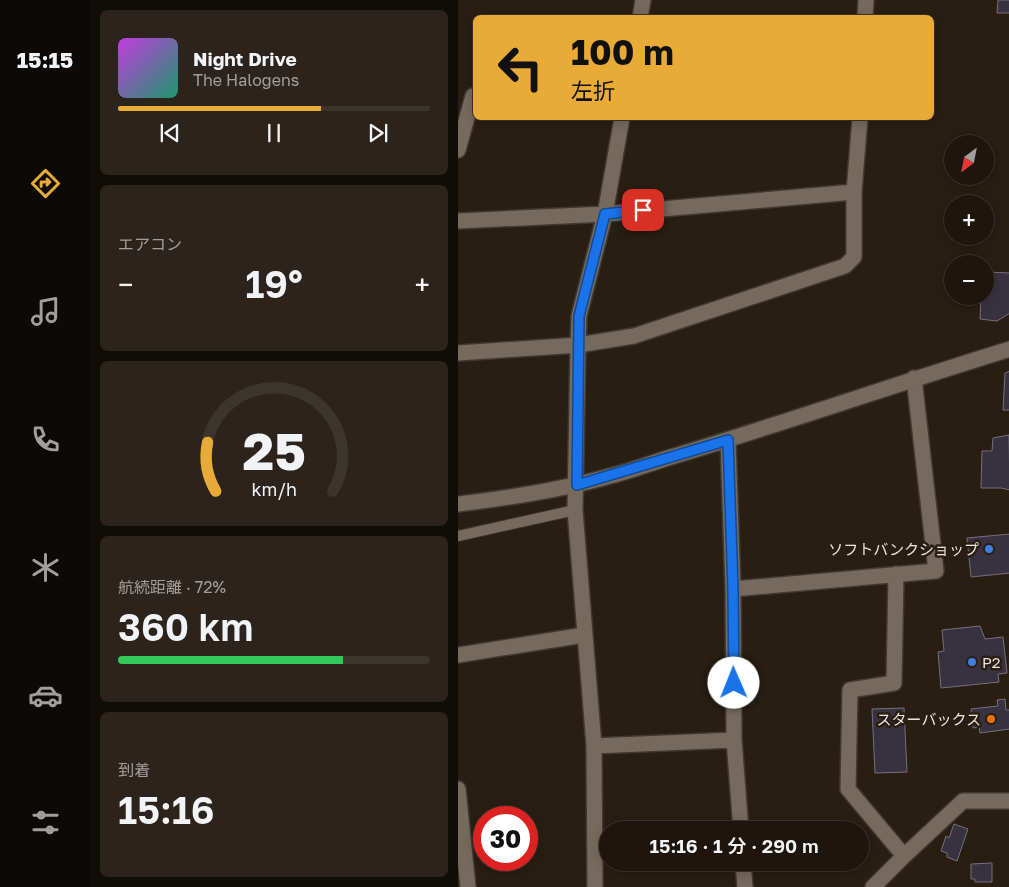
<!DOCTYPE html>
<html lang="ja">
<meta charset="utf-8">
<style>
body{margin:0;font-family:"Golos Text","Noto Sans JP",sans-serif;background:#2b231c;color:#f1f3f6;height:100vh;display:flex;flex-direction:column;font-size:19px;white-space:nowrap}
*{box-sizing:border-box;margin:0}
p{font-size:16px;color:#a19f9e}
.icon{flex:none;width:28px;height:28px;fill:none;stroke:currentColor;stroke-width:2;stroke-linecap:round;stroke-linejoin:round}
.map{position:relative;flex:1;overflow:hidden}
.side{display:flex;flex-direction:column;gap:10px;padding:10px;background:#100c08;width:368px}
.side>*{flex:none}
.guide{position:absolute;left:15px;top:15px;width:461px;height:105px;border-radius:8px;box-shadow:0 2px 12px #0003,0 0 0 1px #3c352e;background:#e9ab38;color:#111;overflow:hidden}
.needle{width:32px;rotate:212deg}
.fabs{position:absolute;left:486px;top:135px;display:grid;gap:10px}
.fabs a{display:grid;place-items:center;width:50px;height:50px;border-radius:50%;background:#1e160e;box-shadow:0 2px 12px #0003,0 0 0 1px #3c352e;font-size:25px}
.speed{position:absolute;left:15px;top:806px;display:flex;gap:10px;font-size:25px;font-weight:700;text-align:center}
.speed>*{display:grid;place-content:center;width:65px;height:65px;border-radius:50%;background:#1e160e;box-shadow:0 2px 12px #0003,0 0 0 1px #3c352e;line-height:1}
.speed .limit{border:8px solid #d22;background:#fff;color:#111}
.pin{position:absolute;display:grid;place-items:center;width:42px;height:42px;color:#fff;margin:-21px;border-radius:10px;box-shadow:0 2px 8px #0006}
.me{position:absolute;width:55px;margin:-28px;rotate:359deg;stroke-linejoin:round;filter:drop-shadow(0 0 4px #0008)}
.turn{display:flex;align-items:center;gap:18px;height:105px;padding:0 15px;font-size:22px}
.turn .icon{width:65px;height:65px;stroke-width:2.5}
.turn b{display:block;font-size:35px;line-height:42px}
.big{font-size:38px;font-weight:600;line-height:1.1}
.side .card{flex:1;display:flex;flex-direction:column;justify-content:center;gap:8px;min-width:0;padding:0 18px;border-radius:8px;background:#2b231c}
.side .dial{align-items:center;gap:0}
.dial svg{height:130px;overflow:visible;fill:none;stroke:#3c352e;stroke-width:7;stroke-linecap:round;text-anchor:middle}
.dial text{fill:#f1f3f6;stroke:none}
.song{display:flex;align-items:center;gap:15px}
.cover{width:60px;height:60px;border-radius:8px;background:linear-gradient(135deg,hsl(290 70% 55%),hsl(160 70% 35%))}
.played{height:5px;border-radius:2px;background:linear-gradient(90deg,#e9ab38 65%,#3c352e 65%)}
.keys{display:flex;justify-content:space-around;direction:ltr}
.heat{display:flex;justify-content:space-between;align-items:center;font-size:28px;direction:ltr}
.charge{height:8px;border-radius:4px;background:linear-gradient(90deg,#34c759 72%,#3c352e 0)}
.trip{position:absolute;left:141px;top:821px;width:270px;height:50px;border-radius:25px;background:#1e160e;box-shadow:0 2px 12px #0003,0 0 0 1px #3c352e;font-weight:600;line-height:50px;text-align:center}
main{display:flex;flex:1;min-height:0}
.tab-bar{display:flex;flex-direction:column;width:90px;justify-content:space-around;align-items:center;background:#0c0906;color:#a19f9e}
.tab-bar .icon{width:35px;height:35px}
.tab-bar .current{color:#e9ab38}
.tab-bar b{font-size:22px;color:#f1f3f6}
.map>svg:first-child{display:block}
</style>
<main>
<nav class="tab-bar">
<b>15:15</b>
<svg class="icon current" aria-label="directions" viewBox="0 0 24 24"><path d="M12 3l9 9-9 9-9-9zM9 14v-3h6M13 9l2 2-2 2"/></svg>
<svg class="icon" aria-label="music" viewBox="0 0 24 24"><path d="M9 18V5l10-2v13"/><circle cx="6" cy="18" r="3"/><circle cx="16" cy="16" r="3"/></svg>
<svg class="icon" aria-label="phone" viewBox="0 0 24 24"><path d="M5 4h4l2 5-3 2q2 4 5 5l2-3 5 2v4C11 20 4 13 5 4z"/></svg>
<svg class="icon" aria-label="climate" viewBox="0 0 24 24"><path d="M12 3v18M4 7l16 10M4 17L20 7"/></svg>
<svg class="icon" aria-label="car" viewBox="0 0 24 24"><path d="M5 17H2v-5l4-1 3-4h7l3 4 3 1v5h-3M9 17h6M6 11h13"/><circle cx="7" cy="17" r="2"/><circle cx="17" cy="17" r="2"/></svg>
<svg class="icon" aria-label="filters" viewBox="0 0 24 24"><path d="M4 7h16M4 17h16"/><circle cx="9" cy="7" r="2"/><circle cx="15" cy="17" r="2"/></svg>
</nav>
<section class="side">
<div class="card">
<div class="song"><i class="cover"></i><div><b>Night Drive</b><p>The Halogens</p></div></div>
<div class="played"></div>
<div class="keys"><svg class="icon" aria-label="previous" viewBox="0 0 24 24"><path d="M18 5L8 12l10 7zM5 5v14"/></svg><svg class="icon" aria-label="pause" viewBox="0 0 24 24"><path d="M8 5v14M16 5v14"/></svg><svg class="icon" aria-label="next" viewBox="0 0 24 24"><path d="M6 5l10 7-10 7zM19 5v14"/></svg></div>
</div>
<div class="card"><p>エアコン</p>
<div class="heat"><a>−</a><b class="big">19°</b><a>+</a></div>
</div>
<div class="card dial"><svg viewBox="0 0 100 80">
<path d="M14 69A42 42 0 1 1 86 69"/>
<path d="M14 69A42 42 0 0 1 9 39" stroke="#e9ab38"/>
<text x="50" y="56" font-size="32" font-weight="700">25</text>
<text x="50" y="72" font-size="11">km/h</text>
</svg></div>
<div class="card"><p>航続距離 · 72%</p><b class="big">360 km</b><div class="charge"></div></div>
<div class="card"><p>到着</p><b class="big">15:16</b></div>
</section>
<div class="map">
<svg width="552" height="887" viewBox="0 0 552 887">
<rect width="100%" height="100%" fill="#281e12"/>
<path fill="#38313f" stroke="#776f7f" d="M 540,0 L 552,0 L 552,13 L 539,13 Z
M 528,272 L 552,273 L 552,313 L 539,321 L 522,319 L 523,296 L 528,296 Z
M 552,371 L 552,410 L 545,410 L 547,373 Z
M 551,435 L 552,490 L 543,488 L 523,488 L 524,451 L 534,451 L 535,438 Z
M 552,534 L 552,573 L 513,577 L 509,538 Z
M 522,626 L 527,639 L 545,637 L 549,673 L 540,674 L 541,682 L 483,688 L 480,652 L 486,651 L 484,630 Z
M 547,699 L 548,710 L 552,710 L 552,729 L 522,733 L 521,727 L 515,728 L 513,709 L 540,706 L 539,700 Z
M 446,708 L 449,772 L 417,773 L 414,709 Z
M 496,824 L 510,829 L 499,861 L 489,857 L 489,853 L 483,851 L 488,836 L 491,838 Z
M 534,863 L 534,882 L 517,882 L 517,879 L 513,879 L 513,864 Z"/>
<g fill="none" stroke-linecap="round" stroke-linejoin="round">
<defs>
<path id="service" d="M 0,536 L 117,510"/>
<path id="minor" d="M 182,18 L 185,0
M 407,18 L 408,0
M 0,150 L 15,96 L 18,95
M 0,221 L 147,214 L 396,192
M 0,353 L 120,345 L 176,336 L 387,266 L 396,257 L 396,192 L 402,118
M 270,440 L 275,589 L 276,740 L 283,830
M 438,574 L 436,683 L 392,690 L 390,789 L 446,856
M 275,589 L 478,571 L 456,378
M 0,655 L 126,635
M 136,746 L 276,740
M 0,789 L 10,887
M 285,862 L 287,887
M 137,887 L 136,746 L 117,510 L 120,345 L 121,316 L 147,214 L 164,118
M 415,887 L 446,856 L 505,801 L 552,801"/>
<path id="tertiary" d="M 0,504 C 51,498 103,490 152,476 C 173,471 193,463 213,457 C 327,423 438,384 552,349"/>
</defs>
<use href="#service" stroke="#403931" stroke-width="12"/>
<use href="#minor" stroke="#403931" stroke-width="18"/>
<use href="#tertiary" stroke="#403931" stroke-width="18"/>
<use href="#service" stroke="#766a5c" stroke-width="10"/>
<use href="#minor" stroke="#766a5c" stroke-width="15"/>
<use href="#tertiary" stroke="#766a5c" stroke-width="15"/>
</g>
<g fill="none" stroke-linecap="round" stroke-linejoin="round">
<defs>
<path id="route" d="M 185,210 L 147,214 L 121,316 L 119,485 L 270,440 L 275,589 L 276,683"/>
</defs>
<use href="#route" stroke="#114b97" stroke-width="12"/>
<use href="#route" stroke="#1a73e8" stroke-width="9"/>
</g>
<g fill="#3f7fe0" stroke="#281e12" stroke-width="2">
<circle cx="531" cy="549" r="5"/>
<circle cx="514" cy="662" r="5"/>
</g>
<circle fill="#e8710a" stroke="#281e12" stroke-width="2" cx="533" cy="719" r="5"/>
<g text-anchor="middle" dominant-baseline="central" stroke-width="5" stroke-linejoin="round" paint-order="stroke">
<g font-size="15" fill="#ebe5dd" stroke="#281e12" text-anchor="end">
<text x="521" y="549">ソフトバンクショップ</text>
<text x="524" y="662" text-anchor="start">P2</text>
<text x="523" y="719">スターバックス</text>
</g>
</g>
</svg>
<div class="fabs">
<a><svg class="needle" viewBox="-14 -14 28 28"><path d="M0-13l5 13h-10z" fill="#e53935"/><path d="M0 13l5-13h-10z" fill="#a19f9e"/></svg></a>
<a>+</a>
<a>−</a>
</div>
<div class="speed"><div class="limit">30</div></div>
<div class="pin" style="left:185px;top:210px;background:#d93025"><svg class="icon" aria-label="arrive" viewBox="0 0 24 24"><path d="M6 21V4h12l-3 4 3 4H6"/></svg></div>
<svg class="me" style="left:276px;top:683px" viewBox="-20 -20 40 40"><circle r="19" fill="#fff"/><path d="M0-13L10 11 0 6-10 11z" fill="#1a73e8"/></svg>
<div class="trip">15:16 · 1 分 · 290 m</div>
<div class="guide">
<div class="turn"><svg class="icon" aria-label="left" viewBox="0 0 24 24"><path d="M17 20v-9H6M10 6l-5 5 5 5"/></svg><div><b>100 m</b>左折</div></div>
</div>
</div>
</main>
